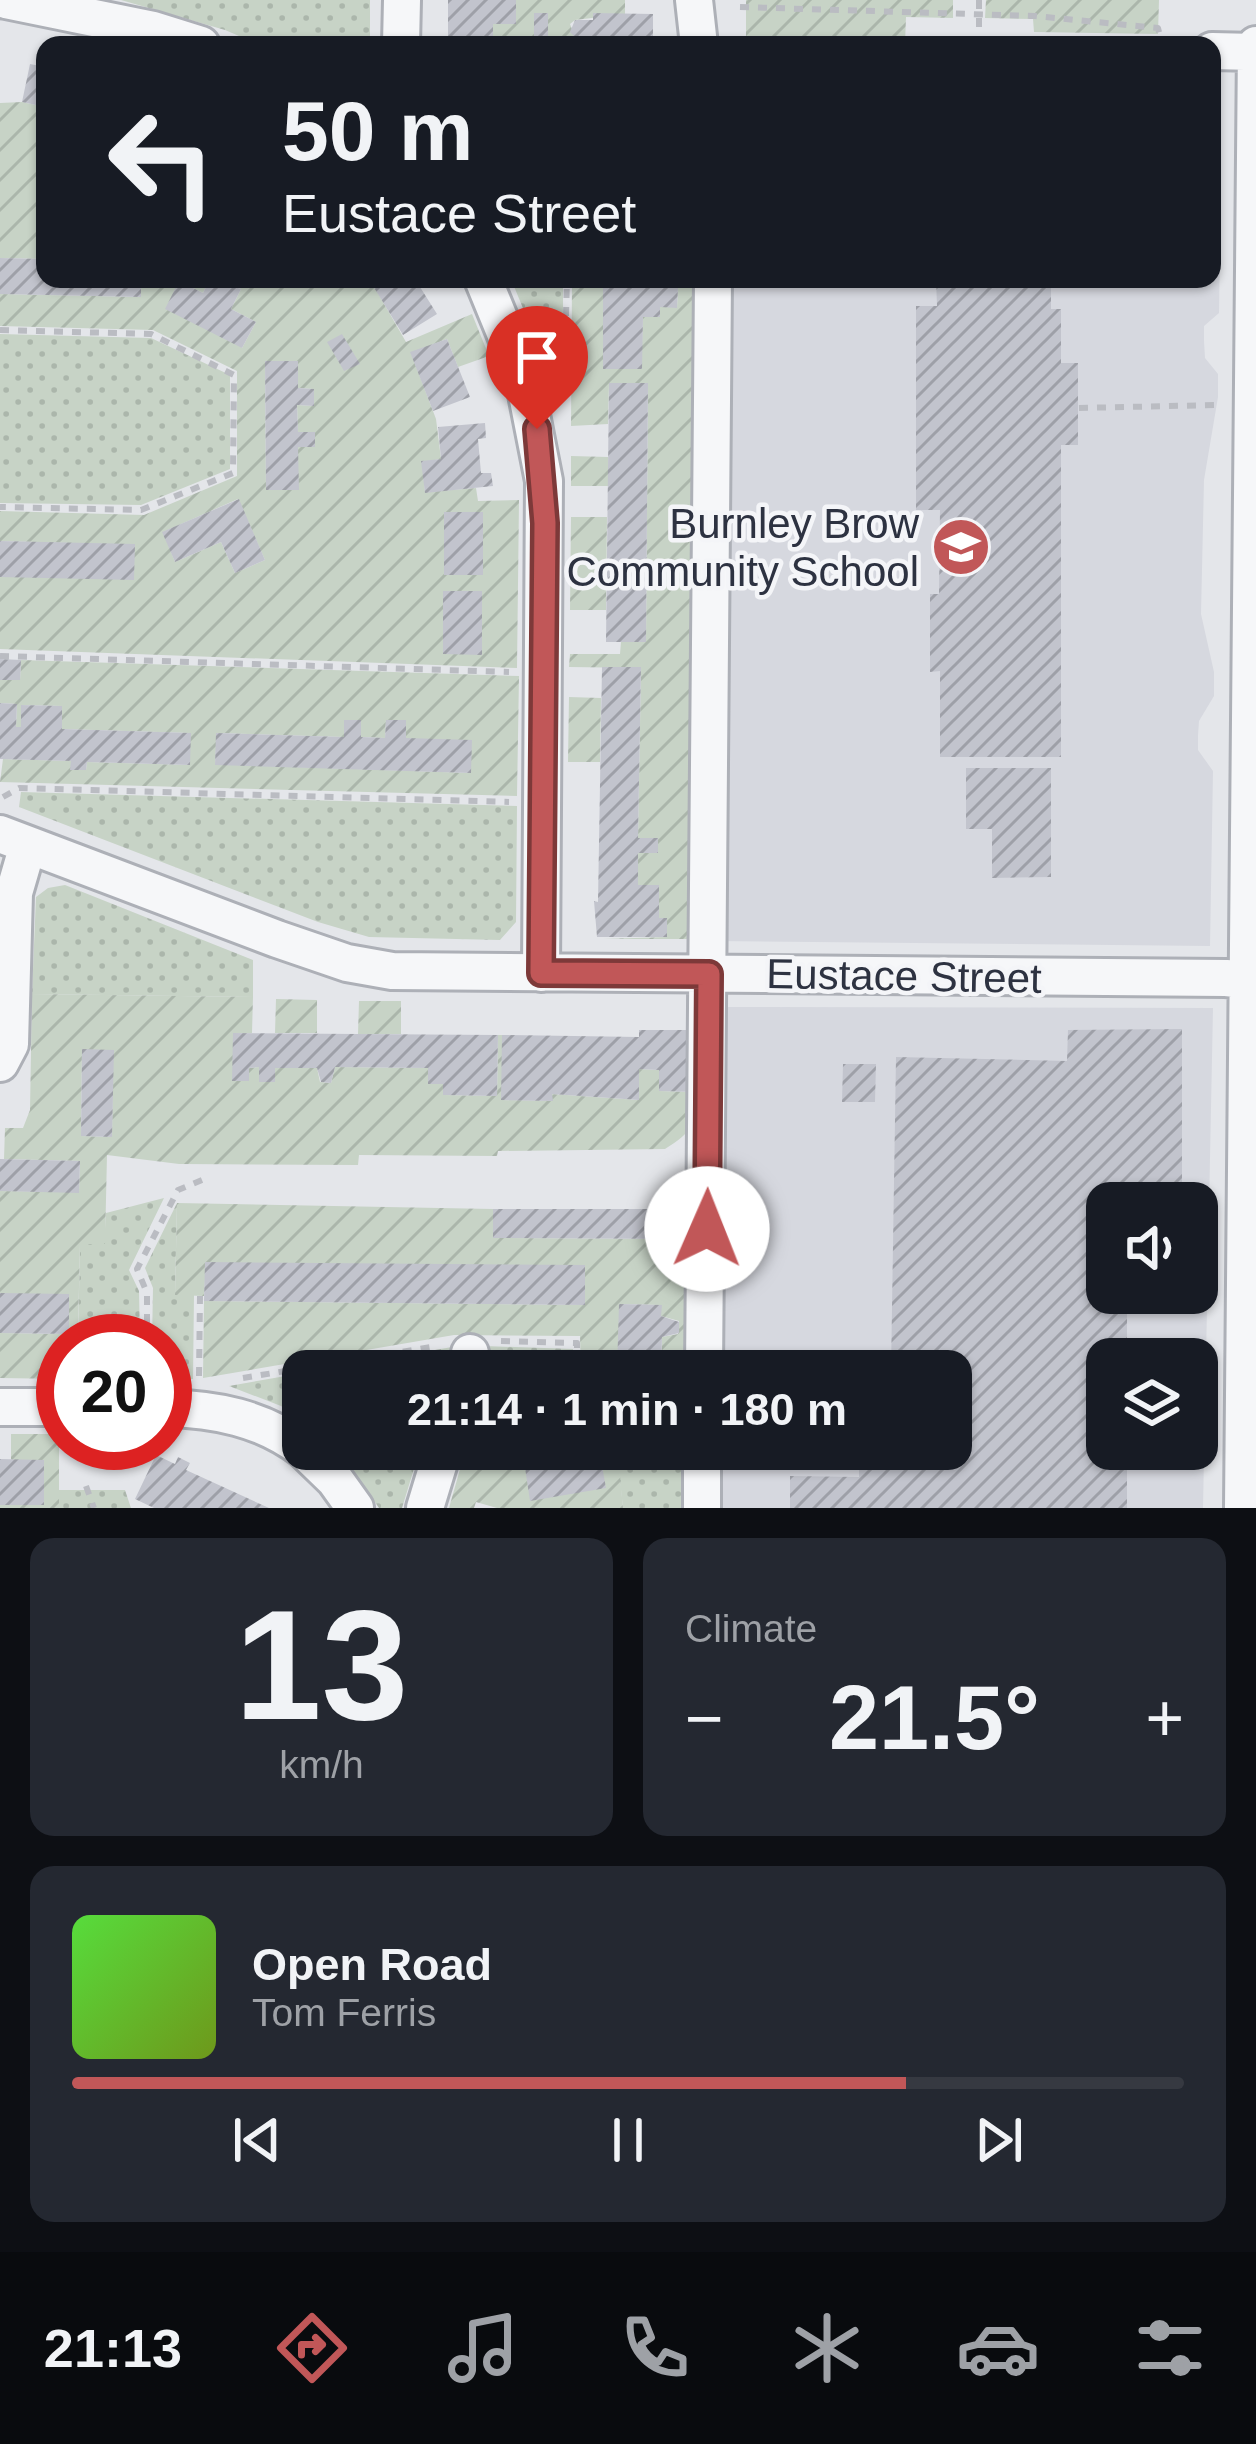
<!DOCTYPE html>
<meta charset="utf-8">
<style>
body{margin:0;font-family:Arial,sans-serif;background:#242831;color:#f1f3f6;height:100vh;display:flex;flex-direction:column;font-size:45px;white-space:nowrap}
*{box-sizing:border-box;margin:0}
p{font-size:39px;color:#9ea1a6}
.icon{flex:none;width:66px;height:66px;fill:none;stroke:currentColor;stroke-width:2;stroke-linecap:round;stroke-linejoin:round}
.map{position:relative;height:1508px;overflow:hidden}
.panel{display:flex;flex-direction:column;gap:30px;padding:30px;background:#0d0f14;flex:1}
.panel>*{flex:none}
.top-card{position:absolute;left:36px;top:36px;width:1185px;height:252px;border-radius:24px;box-shadow:0 3px 9px #0004;background:#171b24;color:#f1f3f6;overflow:hidden}
.tools{position:absolute;left:1086px;top:1182px;display:grid;gap:24px}
.tools a{display:grid;place-items:center;width:132px;height:132px;border-radius:24px;background:#171b24;box-shadow:0 3px 9px #0004;font-size:60px}
.speed{position:absolute;left:36px;top:1314px;display:flex;gap:24px;font-size:60px;font-weight:700;text-align:center}
.speed>*{display:grid;place-content:center;width:156px;height:156px;border-radius:50%;background:#171b24;box-shadow:0 3px 9px #0004;line-height:1}
.speed .limit{border:18px solid #d22;background:#fff;color:#111}
.pin{position:absolute;display:grid;place-items:center;width:102px;height:102px;color:#fff;margin:-123px -51px;border-radius:50% 50% 50% 0;rotate:-45deg;box-shadow:0 0 12px #0007}
.pin .icon{rotate:45deg}
.me{position:absolute;width:132px;margin:-66px;rotate:1deg;stroke-linejoin:round;filter:drop-shadow(0 0 9px #0008)}
.turn{display:flex;align-items:center;gap:42px;height:252px;padding:0 48px;font-size:54px}
.turn .icon{width:156px;height:156px;stroke-width:2.5}
.turn b{display:block;font-size:84px;line-height:102px}
.big{font-size:90px;font-weight:700;line-height:1.1}
.panel .widget{flex:1;display:flex;flex-direction:column;justify-content:center;gap:18px;min-width:0;padding:0 42px;border-radius:24px;background:#242831}
.panel .dial{align-items:center;gap:0}
.dial b{font-size:156px;line-height:1}
.song{display:flex;align-items:center;gap:36px}
.cover{width:144px;height:144px;border-radius:18px;background:linear-gradient(135deg,hsl(110 70% 55%),hsl(80 70% 35%))}
.played{height:12px;border-radius:6px;background:linear-gradient(90deg,#c15758 75%,#363941 75%)}
.keys{display:flex;justify-content:space-around;direction:ltr}
.heat{display:flex;justify-content:space-between;align-items:center;font-size:66px;direction:ltr}
.panel .tiles{flex:1;display:grid;gap:30px;grid-template-columns:1fr 1fr}
.widget:last-child{grid-column:span 2}
.trip{position:absolute;left:282px;top:1350px;width:690px;height:120px;border-radius:24px;background:#171b24;box-shadow:0 3px 9px #0004;font-weight:700;line-height:120px;text-align:center}
.dock{display:flex;height:192px;justify-content:space-around;align-items:center;background:#090b0e;color:#9ea1a6}
.dock .icon{width:84px;height:84px}
.dock .current{color:#c15758}
.dock b{font-size:54px;color:#f1f3f6}
.map>svg:first-child{display:block}
</style>
<div class="map">
<svg width="1256" height="1508" viewBox="0 0 1256 1508">
<defs>
<pattern id="grass-dots" width="8" height="8" patternUnits="userSpaceOnUse" patternTransform="scale(3)"><rect width="8" height="8" fill="#c7d3c6"/><path d="M2 2h.1M6 6h.1" fill="none" stroke="#abb6ab" stroke-width="1.8" stroke-linecap="round"/></pattern>
<pattern id="garden-furrows" width="10" height="10" patternUnits="userSpaceOnUse" patternTransform="scale(3)"><rect width="10" height="10" fill="#c7d3c6"/><path d="M-1 1l2-2M0 10L10 0M9 11l2-2" fill="none" stroke="#abb6ab"/></pattern>
<pattern id="building-hatch" width="6" height="6" patternUnits="userSpaceOnUse" patternTransform="scale(3)"><rect width="6" height="6" fill="#c2c4cd"/><path d="M-1 1l2-2M0 6l6-6M5 7l2-2" fill="none" stroke="#9ea0a8"/></pattern>
</defs>
<rect width="100%" height="100%" fill="#e4e6ea"/>
<path fill="#d6d8df" fill-rule="evenodd" d="M 1212,245 L 1220,245 L 1219,313 L 1204,326 L 1204,341 L 1205,358 L 1218,374 L 1218,397 L 1204,480 L 1201,614 L 1214,672 L 1214,696 L 1199,721 L 1198,735 L 1198,750 L 1213,771 L 1210,946 L 714,941 L 724,279 L 1212,279 Z
M 720,1007 L 1213,1008 L 1203,1508 L 711,1508 L 713,1449 L 951,1449 L 951,1371 L 714,1371 ZM 1107,1203 L 1197,1203 L 1197,1293 L 1107,1293 ZM 1107,1359 L 1197,1359 L 1197,1449 L 1107,1449 Z"/>
<path fill="url(#grass-dots)" d="M 121,0 L 370,0 L 370,45 L 260,45 L 225,30 Z
M 511,279 L 563,279 L 563,382 L 554,384 Z
M 0,334 L 151,338 L 230,375 L 230,469 L 141,505 L 0,503 Z
M 21,792 L 517,806 L 516,922 L 500,940 L 369,937 L 318,922 L 19,807 Z
M 65,885 L 253,960 L 253,997 L 32,994 L 36,897 L 48,888 Z
M 164,1198 L 129,1270 L 139,1291 L 140,1341 L 78,1341 L 80,1244 L 104,1244 L 106,1213 Z
M 177,1203 L 175,1294 L 194,1295 L 193,1379 L 165,1379 L 165,1341 L 152,1341 L 153,1288 L 145,1268 Z
M 484,1346 L 573,1349 L 573,1371 L 478,1371 Z
M 452,1347 L 445,1371 L 315,1371 Z
M 303,1373 L 303,1420 L 281,1406 L 229,1386 Z
M 339,1449 L 420,1449 L 402,1508 L 379,1508 Z
M 691,1452 L 690,1508 L 623,1508 L 617,1454 Z
M 59,1490 L 125,1490 L 131,1508 L 59,1508 Z"/>
<path fill="url(#garden-furrows)" fill-rule="evenodd" d="M 516,0 L 625,0 L 625,14 L 575,20 L 570,24 L 575,37 L 593,36 L 593,45 L 548,45 L 548,13 L 534,13 L 534,45 L 493,45 L 493,24 L 516,24 Z
M 746,0 L 953,0 L 953,18 L 906,17 L 905,44 L 805,44 L 804,39 L 771,39 L 770,45 L 724,45 L 724,39 L 746,37 Z
M 986,0 L 1159,0 L 1158,34 L 1034,32 L 1033,19 L 985,18 Z
M 22,102 L 45,107 L 45,259 L 0,258 L 0,103 Z
M 141,279 L 210,279 L 203,293 L 179,281 L 242,348 L 256,322 L 231,309 L 241,289 L 214,279 L 374,279 L 371,281 L 406,342 L 472,314 L 489,356 L 458,367 L 447,339 L 411,353 L 436,419 L 441,459 L 422,462 L 425,492 L 476,488 L 478,501 L 519,500 L 517,668 L 0,649 L 0,577 L 135,545 L 0,541 L 0,511 L 144,515 L 237,476 L 237,371 L 153,330 L 0,326 L 0,294 L 140,297 ZM 298,361 L 298,388 L 314,389 L 314,406 L 297,405 L 298,432 L 314,432 L 315,446 L 298,447 L 298,490 L 266,490 L 265,362 ZM 238,499 L 265,560 L 235,573 L 221,542 L 175,562 L 163,532 ZM 444,512 L 483,513 L 483,575 L 444,575 ZM 444,591 L 482,592 L 482,654 L 443,654 Z
M 572,279 L 603,279 L 603,369 L 641,369 L 643,317 L 659,317 L 660,307 L 677,307 L 678,289 L 644,288 L 644,279 L 703,279 L 696,939 L 603,939 L 667,937 L 667,918 L 659,918 L 659,885 L 638,885 L 638,853 L 658,852 L 657,838 L 638,838 L 641,668 L 569,667 L 570,654 L 620,654 L 621,642 L 646,641 L 648,384 L 609,383 L 608,424 L 571,426 Z
M 571,456 L 608,457 L 608,486 L 571,486 Z
M 571,517 L 607,517 L 606,610 L 570,610 Z
M 21,660 L 519,676 L 517,796 L 0,782 L 3,759 L 71,761 L 71,770 L 86,770 L 87,762 L 190,765 L 190,733 L 62,729 L 62,706 L 22,705 L 21,727 L 16,727 L 17,704 L 0,703 L 0,680 L 20,680 ZM 345,720 L 361,721 L 361,737 L 385,738 L 386,720 L 406,720 L 406,738 L 470,773 L 215,764 L 217,733 L 344,737 Z
M 569,697 L 601,698 L 600,762 L 568,762 Z
M 32,994 L 253,997 L 252,1033 L 233,1033 L 233,1081 L 249,1081 L 249,1068 L 259,1067 L 259,1082 L 275,1068 L 317,1068 L 320,1082 L 331,1083 L 335,1067 L 428,1068 L 443,1084 L 444,1095 L 497,1096 L 498,1035 L 502,1035 L 502,1100 L 552,1101 L 552,1094 L 638,1100 L 639,1069 L 659,1070 L 659,1091 L 698,1092 C 698,1123 691,1133 665,1149 L 498,1151 L 497,1156 L 359,1155 L 358,1165 L 179,1164 L 107,1155 L 105,1244 L 80,1244 L 78,1331 L 69,1330 L 0,1293 L 0,1191 L 79,1192 L 80,1161 L 4,1159 L 5,1128 L 23,1128 L 30,1110 ZM 82,1050 L 113,1050 L 112,1137 L 81,1136 Z
M 276,999 L 317,1000 L 317,1033 L 275,1033 Z
M 359,1001 L 401,1001 L 401,1034 L 358,1034 Z
M 177,1203 L 493,1209 L 494,1238 L 680,1239 L 681,1209 L 694,1222 L 691,1371 L 661,1371 L 662,1337 L 678,1334 L 679,1321 L 661,1316 L 661,1305 L 620,1304 L 617,1371 L 581,1371 L 580,1336 L 454,1335 L 203,1378 L 204,1301 L 585,1305 L 206,1262 L 204,1296 L 175,1295 Z
M 0,1333 L 69,1334 L 69,1341 L 63,1341 L 63,1379 L 0,1378 Z
M 11,1434 L 59,1434 L 59,1508 L 0,1508 L 0,1505 L 44,1504 L 11,1459 Z
M 477,1449 L 596,1449 L 605,1488 L 599,1449 L 691,1449 L 691,1452 L 618,1454 L 623,1508 L 497,1508 L 476,1502 L 474,1508 L 449,1508 L 464,1455 Z"/>
<path fill="url(#building-hatch)" d="M 448,0 L 516,0 L 516,24 L 493,24 L 493,45 L 448,45 Z
M 534,13 L 548,13 L 548,45 L 534,45 Z
M 593,13 L 653,14 L 653,45 L 593,45 L 593,36 L 575,37 L 570,32 L 575,20 L 593,20 Z
M 30,64 L 45,67 L 45,107 L 22,102 Z
M 0,258 L 45,259 L 45,279 L 141,279 L 141,297 L 0,294 Z
M 210,279 L 241,289 L 231,309 L 256,322 L 242,348 L 165,309 L 179,281 L 203,293 Z
M 374,279 L 415,279 L 437,314 L 403,335 L 370,281 Z
M 603,279 L 644,279 L 644,288 L 678,288 L 677,308 L 660,307 L 660,317 L 643,317 L 642,369 L 603,369 Z
M 936,279 L 1051,279 L 1051,309 L 1061,309 L 1061,363 L 1078,363 L 1078,445 L 1061,445 L 1061,757 L 940,757 L 940,671 L 930,672 L 930,594 L 939,594 L 940,510 L 916,510 L 916,306 L 937,306 Z
M 342,334 L 360,364 L 344,371 L 327,342 Z
M 447,339 L 470,397 L 433,411 L 410,352 Z
M 265,361 L 298,361 L 298,388 L 314,389 L 314,406 L 297,405 L 298,432 L 315,432 L 315,447 L 298,447 L 299,490 L 266,490 Z
M 609,383 L 648,383 L 646,642 L 606,642 Z
M 485,423 L 486,438 L 478,439 L 481,473 L 491,473 L 493,486 L 425,493 L 421,461 L 441,459 L 438,427 Z
M 239,499 L 265,560 L 235,573 L 221,542 L 175,562 L 162,532 Z
M 444,512 L 483,512 L 483,575 L 444,575 Z
M 0,541 L 135,544 L 134,580 L 0,577 Z
M 443,591 L 482,591 L 482,655 L 443,654 Z
M 0,659 L 21,660 L 20,680 L 0,680 Z
M 602,667 L 641,667 L 638,838 L 658,838 L 658,853 L 638,853 L 638,885 L 659,885 L 659,918 L 667,918 L 667,937 L 597,937 L 594,901 L 598,902 Z
M 0,703 L 17,704 L 16,727 L 21,727 L 21,705 L 62,706 L 62,729 L 191,733 L 190,765 L 87,762 L 86,770 L 70,770 L 71,761 L 0,759 Z
M 344,720 L 361,720 L 361,737 L 385,738 L 386,720 L 406,720 L 406,738 L 472,740 L 471,773 L 215,765 L 216,733 L 344,737 Z
M 966,768 L 1051,768 L 1051,877 L 992,878 L 992,829 L 966,829 Z
M 1182,1029 L 1182,1203 L 1149,1203 L 1149,1185 L 1126,1185 L 1126,1203 L 1107,1203 L 1107,1293 L 1127,1293 L 1127,1359 L 1107,1359 L 1107,1449 L 1127,1449 L 1127,1508 L 790,1508 L 790,1476 L 859,1477 L 859,1460 L 889,1461 L 889,1449 L 951,1449 L 951,1371 L 891,1371 L 896,1057 L 1067,1061 L 1068,1030 Z
M 639,1030 L 699,1030 L 698,1092 L 659,1091 L 659,1070 L 639,1069 L 639,1100 L 552,1094 L 553,1101 L 501,1100 L 502,1035 L 639,1037 Z
M 233,1033 L 498,1035 L 497,1096 L 443,1095 L 443,1084 L 428,1084 L 428,1068 L 335,1067 L 331,1083 L 321,1082 L 317,1068 L 275,1068 L 275,1082 L 259,1082 L 259,1067 L 249,1068 L 249,1081 L 232,1081 Z
M 82,1049 L 114,1050 L 112,1137 L 81,1136 Z
M 843,1064 L 876,1064 L 875,1102 L 842,1102 Z
M 0,1159 L 80,1161 L 79,1193 L 0,1191 Z
M 493,1209 L 681,1209 L 681,1239 L 493,1238 Z
M 205,1262 L 585,1265 L 585,1305 L 204,1301 Z
M 0,1293 L 69,1294 L 69,1334 L 0,1333 Z
M 619,1304 L 662,1305 L 661,1316 L 679,1322 L 679,1333 L 662,1337 L 661,1371 L 617,1371 Z
M 596,1449 L 599,1449 L 606,1488 L 530,1501 L 524,1461 Z
M 156,1455 L 175,1464 L 178,1457 L 190,1463 L 186,1470 L 269,1508 L 154,1508 L 135,1499 Z
M 0,1459 L 44,1460 L 44,1505 L 0,1505 Z"/>
<g fill="none" stroke-linecap="round" stroke-linejoin="round">
<defs>
<path id="minor" d="M 6,0 L 153,30 L 201,45
M 694,0 L 699,45
M 401,45 L 402,0
M 1212,51 L 1256,52
M 483,279 L 524,379 L 544,481 L 541,973
M 0,834 L 277,939 L 347,963 L 392,971 L 1226,978 L 1256,981
M 0,1063 L 10,1044 L 14,893 L 28,845
M 466,1371 L 470,1353
M 704,1371 L 713,279
M 0,1407 L 63,1407
M 165,1408 C 215,1409 262,1418 303,1449
M 303,1449 L 335,1480 L 355,1508
M 425,1508 L 443,1449
M 702,1508 L 702,1449
M 1243,1508 L 1256,45"/>
</defs>
<use href="#minor" stroke="#adb0b7" stroke-width="42"/>
<path stroke="#babcc2" stroke-width="6" stroke-dasharray="9 9" stroke-linecap="butt" d="M 740,7 L 1035,16 L 1158,28 L 1160,36
M 979,45 L 979,0
M 0,330 L 151,334 L 234,375 L 233,473 L 141,510 L 0,507
M 564,388 L 567,279
M 1079,408 L 1218,405
M 0,656 L 509,672
M 3,797 L 19,788 L 509,802
M 147,1341 L 147,1293 L 137,1269 L 178,1190 L 202,1180
M 501,1341 L 577,1343 L 577,1371
M 199,1376 L 200,1296
M 243,1378 L 437,1346
M 86,1486 L 94,1508"/>
<use href="#minor" stroke="#f6f7f9" stroke-width="36"/>
</g>
<g fill="none" stroke-linecap="round" stroke-linejoin="round">
<defs>
<path id="route" d="M 537,429 L 545,523 L 541,973 L 709,974 L 707,1229"/>
</defs>
<use href="#route" stroke="#7d3939" stroke-width="30"/>
<use href="#route" stroke="#c15758" stroke-width="21"/>
</g>
<defs>
<symbol id="school-disc" viewBox="-11 -11 22 22"><circle r="9.5" fill="#c15758" stroke="#f4f5f8"/><path d="M0-5L7-2L0 1L-7-2ZM-4 1L0 2.5L4 1V4Q0 6-4 4Z" fill="#fff"/></symbol>
</defs>
<g fill-rule="evenodd">
<use href="#school-disc" x="928" y="514" width="66" height="66"/>
</g>
<g text-anchor="middle" dominant-baseline="central" stroke-width="9" stroke-linejoin="round" paint-order="stroke">
<g font-size="42" fill="#2d3241" stroke="#f4f5f8" text-anchor="end">
<text x="919" y="523">Burnley Brow<tspan x="919" dy="48">Community School</tspan></text>
</g>
<g font-size="42" fill="#2d3241" stroke="#f4f5f8">
<text transform="translate(904 976) rotate(1)">Eustace Street</text>
</g>
</g>
</svg>
<div class="tools">
<a><svg class="icon" aria-label="sound" viewBox="0 0 24 24"><path d="M4 9h4l5-4v14l-5-4H4zM17 9q2 3 0 6"/></svg></a>
<a><svg class="icon" aria-label="layers" viewBox="0 0 24 24"><path d="M12 4l9 5-9 5-9-5zM3 14l9 5 9-5"/></svg></a>
</div>
<div class="speed"><div class="limit">20</div></div>
<div class="pin" style="left:537px;top:429px;background:#d93025"><svg class="icon" aria-label="arrive" viewBox="0 0 24 24"><path d="M6 21V4h12l-3 4 3 4H6"/></svg></div>
<svg class="me" style="left:707px;top:1229px" viewBox="-20 -20 40 40"><circle r="19" fill="#fff"/><path d="M0-13L10 11 0 6-10 11z" fill="#c15758"/></svg>
<div class="trip">21:14 · 1 min · 180 m</div>
<div class="top-card">
<div class="turn"><svg class="icon" aria-label="left" viewBox="0 0 24 24"><path d="M17 20v-9H6M10 6l-5 5 5 5"/></svg><div><b>50 m</b>Eustace Street</div></div>
</div>
</div>
<section class="panel">
<div class="tiles">
<div class="widget dial"><b>13</b><p>km/h</p></div>
<div class="widget"><p>Climate</p>
<div class="heat"><a>−</a><b class="big">21.5°</b><a>+</a></div>
</div>
<div class="widget">
<div class="song"><i class="cover"></i><div><b>Open Road</b><p>Tom Ferris</p></div></div>
<div class="played"></div>
<div class="keys"><svg class="icon" aria-label="previous" viewBox="0 0 24 24"><path d="M18 5L8 12l10 7zM5 5v14"/></svg><svg class="icon" aria-label="pause" viewBox="0 0 24 24"><path d="M8 5v14M16 5v14"/></svg><svg class="icon" aria-label="next" viewBox="0 0 24 24"><path d="M6 5l10 7-10 7zM19 5v14"/></svg></div>
</div>
</div>
</section>
<nav class="dock">
<b>21:13</b>
<svg class="icon current" aria-label="directions" viewBox="0 0 24 24"><path d="M12 3l9 9-9 9-9-9zM9 14v-3h6M13 9l2 2-2 2"/></svg>
<svg class="icon" aria-label="music" viewBox="0 0 24 24"><path d="M9 18V5l10-2v13"/><circle cx="6" cy="18" r="3"/><circle cx="16" cy="16" r="3"/></svg>
<svg class="icon" aria-label="phone" viewBox="0 0 24 24"><path d="M5 4h4l2 5-3 2q2 4 5 5l2-3 5 2v4C11 20 4 13 5 4z"/></svg>
<svg class="icon" aria-label="climate" viewBox="0 0 24 24"><path d="M12 3v18M4 7l16 10M4 17L20 7"/></svg>
<svg class="icon" aria-label="car" viewBox="0 0 24 24"><path d="M5 17H2v-5l4-1 3-4h7l3 4 3 1v5h-3M9 17h6M6 11h13"/><circle cx="7" cy="17" r="2"/><circle cx="17" cy="17" r="2"/></svg>
<svg class="icon" aria-label="filters" viewBox="0 0 24 24"><path d="M4 7h16M4 17h16"/><circle cx="9" cy="7" r="2"/><circle cx="15" cy="17" r="2"/></svg>
</nav>
